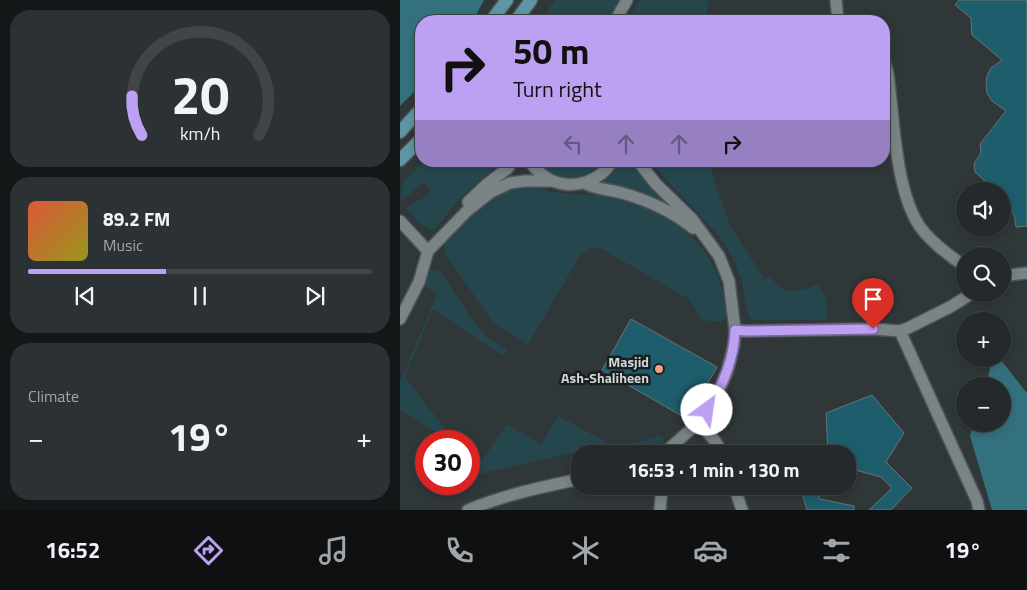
<!DOCTYPE html>
<meta charset="utf-8">
<style>
body{margin:0;font-family:"Titillium Web",sans-serif;background:#2c3133;color:#f1f3f6;height:100vh;display:flex;flex-direction:column;font-size:19px;white-space:nowrap}
*{box-sizing:border-box;margin:0}
p{font-size:16px;color:#a3a6a9}
.icon{flex:none;width:28px;height:28px;fill:none;stroke:currentColor;stroke-width:2;stroke-linecap:round;stroke-linejoin:round}
.map{position:relative;flex:1;overflow:hidden}
.details{display:flex;flex-direction:column;gap:10px;padding:10px;background:#141718;width:400px}
.details>*{flex:none}
.guide{position:absolute;left:15px;top:15px;width:475px;height:152px;border-radius:20px;box-shadow:0 2px 8px #0003,0 0 0 1px #414547;background:#bca0f2;color:#111;overflow:hidden}
.controls{position:absolute;left:556px;top:182px;display:grid;gap:10px}
.controls a{display:grid;place-items:center;width:55px;height:55px;border-radius:50%;background:#24292b;box-shadow:0 2px 8px #0003,0 0 0 1px #414547;font-size:25px}
.speed{position:absolute;left:15px;top:430px;display:flex;gap:10px;font-size:25px;font-weight:700;text-align:center}
.speed>*{display:grid;place-content:center;width:65px;height:65px;border-radius:50%;background:#24292b;box-shadow:0 2px 8px #0003,0 0 0 1px #414547;line-height:1}
.speed .limit{border:8px solid #d22;background:#fff;color:#111}
.pin{position:absolute;display:grid;place-items:center;width:42px;height:42px;color:#fff;margin:-51px -21px;border-radius:50% 50% 50% 0;rotate:-45deg;box-shadow:0 0 5px #0007}
.pin .icon{rotate:45deg}
.me{position:absolute;width:55px;margin:-28px;rotate:31deg;stroke-linejoin:round;filter:drop-shadow(0 0 4px #0008)}
.turn{display:flex;align-items:center;gap:18px;height:105px;padding:0 15px;font-size:22px}
.turn .icon{width:65px;height:65px;stroke-width:2.5}
.turn b{display:block;font-size:35px;line-height:42px}
.lanes{display:flex;align-items:center;height:48px;padding:0 15px;background:#0003;justify-content:center;gap:25px;direction:ltr}
.lanes .off{opacity:.35}
.big{font-size:38px;font-weight:700;line-height:1.1}
.details .card{flex:1;display:flex;flex-direction:column;justify-content:center;gap:8px;min-width:0;padding:0 18px;border-radius:20px;background:#2c3133}
.details .dial{align-items:center;gap:0}
.dial svg{height:130px;overflow:visible;fill:none;stroke:#414547;stroke-width:7;stroke-linecap:round;text-anchor:middle}
.dial text{fill:#f1f3f6;stroke:none}
.song{display:flex;align-items:center;gap:15px}
.cover{width:60px;height:60px;border-radius:8px;background:linear-gradient(135deg,hsl(10 70% 55%),hsl(60 70% 35%))}
.played{height:5px;border-radius:2px;background:linear-gradient(90deg,#bca0f2 40%,#414547 40%)}
.keys{display:flex;justify-content:space-around;direction:ltr}
.heat{display:flex;justify-content:space-between;align-items:center;font-size:28px;direction:ltr}
.trip{position:absolute;left:171px;top:445px;width:285px;height:50px;border-radius:20px;background:#24292b;box-shadow:0 2px 8px #0003,0 0 0 1px #414547;font-weight:700;line-height:50px;text-align:center}
.tab-bar{display:flex;height:80px;justify-content:space-around;align-items:center;background:#0e1011;color:#a3a6a9}
.tab-bar .icon{width:35px;height:35px}
.tab-bar .current{color:#bca0f2}
.tab-bar b{font-size:22px;color:#f1f3f6}
main{display:flex;flex:1;min-height:0}
.map>svg:first-child{display:block}
</style>
<main>
<section class="details">
<div class="card dial"><svg viewBox="0 0 100 80">
<path d="M14 69A42 42 0 1 1 86 69"/>
<path d="M14 69A42 42 0 0 1 8 45" stroke="#bca0f2"/>
<text x="50" y="56" font-size="32" font-weight="700">20</text>
<text x="50" y="72" font-size="11">km/h</text>
</svg></div>
<div class="card">
<div class="song"><i class="cover"></i><div><b>89.2 FM</b><p>Music</p></div></div>
<div class="played"></div>
<div class="keys"><svg class="icon" aria-label="previous" viewBox="0 0 24 24"><path d="M18 5L8 12l10 7zM5 5v14"/></svg><svg class="icon" aria-label="pause" viewBox="0 0 24 24"><path d="M8 5v14M16 5v14"/></svg><svg class="icon" aria-label="next" viewBox="0 0 24 24"><path d="M6 5l10 7-10 7zM19 5v14"/></svg></div>
</div>
<div class="card"><p>Climate</p>
<div class="heat"><a>−</a><b class="big">19°</b><a>+</a></div>
</div>
</section>
<div class="map">
<svg width="627" height="510" viewBox="0 0 627 510">
<rect width="100%" height="100%" fill="#303739"/>
<path fill="#26464e" d="M 155,0 L 220,0 L 206,21 L 140,21 Z
M 240,0 L 309,0 L 305,21 L 226,21 Z
M 24,161 L 102,161 L 59,199 L 36,228 C 24,233 14,216 6,208 L 25,197 L 31,190 L 24,182 L 0,202 L 3,182 Z
M 137,161 L 204,161 C 182,183 159,183 137,161 Z
M 220,161 L 232,161 L 237,169 L 273,208 L 199,183 L 211,174 Z
M 249,161 L 310,161 L 314,181 L 330,225 L 364,279 L 371,276 C 373,279 376,285 379,287 C 390,295 405,290 416,284 C 428,295 428,305 426,320 L 352,320 L 348,314 L 342,282 L 333,258 L 319,236 Z
M 130,185 C 138,186 144,190 152,192 C 172,195 192,193 212,198 C 258,208 304,233 319,280 C 323,292 328,308 325,321 L 315,322 L 303,320 L 299,317 L 289,299 L 202,249 L 194,247 L 181,254 L 128,344 L 94,324 L 44,252 L 45,245 L 69,219 L 98,195 L 113,188 Z
M 32,269 L 40,271 L 73,321 L 88,338 L 106,349 L 106,354 L 101,355 L 33,309 L 5,377 L 54,441 L 51,441 L 0,410 L 0,382 L 37,295 L 36,293 L 21,284 Z
M 158,416 L 217,448 L 259,436 L 264,439 L 263,443 C 247,451 200,460 184,450 L 80,474 L 69,469 L 69,461 L 76,469 L 107,424 L 141,445 Z"/>
<path fill="#34717f" d="M 0,0 L 84,0 L 73,21 L 21,21 L 21,85 L 0,106 Z
M 593,359 L 600,359 L 627,393 L 627,510 L 592,510 L 570,436 L 573,424 L 602,424 L 602,386 L 585,386 Z"/>
<path fill="#1e5d6c" stroke="#6a7275" d="M 559,0 L 627,0 L 627,226 L 616,227 L 614,214 L 602,204 L 602,191 L 586,191 L 585,181 L 575,172 L 574,164 L 581,153 L 580,144 L 606,111 L 592,101 L 587,93 L 586,84 L 587,76 L 591,68 L 602,60 L 572,35 L 571,18 L 555,5 Z
M 231,319 L 317,367 L 287,419 L 202,370 Z
M 472,395 L 504,433 L 486,462 L 512,488 L 491,510 L 469,510 L 492,488 L 481,477 L 448,468 L 448,454 L 428,454 L 426,413 Z
M 400,486 L 415,486 L 420,499 L 454,506 L 454,510 L 407,510 Z"/>
<g fill="none" stroke-linecap="round" stroke-linejoin="round">
<defs>
<path id="minor" d="M 436,0 L 438,21
M 215,21 L 227,0
M 484,60 L 488,74 C 494,118 495,184 517,222 C 525,237 550,257 565,266
M 129,161 C 136,170 143,177 153,181 C 174,190 201,181 212,161
M 238,161 L 256,184 L 292,219 L 319,256 L 329,281 L 335,330 L 334,344 L 327,372 L 316,397 L 298,423 L 263,454
M 184,183 C 197,190 208,189 222,193 C 247,200 273,212 293,228
M 68,202 L 87,184 L 107,169 L 113,161
M 0,221 L 28,251
M 602,276 L 627,273
M 0,319 L 19,282 L 28,251 L 67,211 L 91,192 L 110,183 L 125,181 L 153,181
M 335,330 L 345,331 L 473,329 L 500,331 L 508,328 L 550,307 L 571,294
M 500,331 L 577,501 L 579,510
M 298,423 C 308,432 317,441 322,454
M 334,486 L 342,510
M 68,510 C 104,495 142,487 180,479
M 260,510 L 262,486"/>
<path id="primary" d="M 91,21 L 107,0
M 116,21 L 131,0
M 0,132 L 21,109
M 0,160 L 21,139"/>
</defs>
<use href="#minor" stroke="#4f5557" stroke-width="14"/>
<use href="#primary" stroke="#4f5557" stroke-width="15"/>
<use href="#minor" stroke="#7a8385" stroke-width="11"/>
<use href="#primary" stroke="#5d96a4" stroke-width="12"/>
</g>
<g fill="none" stroke-linecap="round" stroke-linejoin="round">
<defs>
<path id="route" d="M 307,410 C 323,386 334,359 335,330 L 345,331 L 473,329"/>
</defs>
<use href="#route" stroke="#7a689d" stroke-width="12"/>
<use href="#route" stroke="#bca0f2" stroke-width="9"/>
</g>
<circle fill="#f49e87" stroke="#1a1e1f" stroke-width="2" cx="259" cy="369" r="5"/>
<g text-anchor="middle" dominant-baseline="central" stroke-width="5" stroke-linejoin="round" paint-order="stroke">
<g font-size="14" font-weight="bold" fill="#d0d5d6" stroke="#1a1e1f" text-anchor="end">
<text x="249" y="361">Masjid<tspan x="249" dy="16">Ash-Shaliheen</tspan></text>
</g>
</g>
</svg>
<div class="controls">
<a><svg class="icon" aria-label="sound" viewBox="0 0 24 24"><path d="M4 9h4l5-4v14l-5-4H4zM17 9q2 3 0 6"/></svg></a>
<a><svg class="icon" aria-label="search" viewBox="0 0 24 24"><circle cx="10" cy="10" r="6"/><path d="M15 15l6 6"/></svg></a>
<a>+</a>
<a>−</a>
</div>
<div class="speed"><div class="limit">30</div></div>
<div class="pin" style="left:473px;top:329px;background:#d93025"><svg class="icon" aria-label="arrive" viewBox="0 0 24 24"><path d="M6 21V4h12l-3 4 3 4H6"/></svg></div>
<svg class="me" style="left:307px;top:410px" viewBox="-20 -20 40 40"><circle r="19" fill="#fff"/><path d="M0-13L10 11 0 6-10 11z" fill="#bca0f2"/></svg>
<div class="trip">16:53 · 1 min · 130 m</div>
<div class="guide">
<div class="turn"><svg class="icon" aria-label="right" viewBox="0 0 24 24"><path d="M7 20v-9h11M14 6l5 5-5 5"/></svg><div><b>50 m</b>Turn right</div></div>
<div class="lanes"><svg class="icon off" aria-label="left" viewBox="0 0 24 24"><path d="M17 20v-9H6M10 6l-5 5 5 5"/></svg><svg class="icon off" aria-label="ahead" viewBox="0 0 24 24"><path d="M12 20V5M6 11l6-6 6 6"/></svg><svg class="icon off" aria-label="ahead" viewBox="0 0 24 24"><path d="M12 20V5M6 11l6-6 6 6"/></svg><svg class="icon" aria-label="right" viewBox="0 0 24 24"><path d="M7 20v-9h11M14 6l5 5-5 5"/></svg></div>
</div>
</div>
</main>
<nav class="tab-bar">
<b>16:52</b>
<svg class="icon current" aria-label="directions" viewBox="0 0 24 24"><path d="M12 3l9 9-9 9-9-9zM9 14v-3h6M13 9l2 2-2 2"/></svg>
<svg class="icon" aria-label="music" viewBox="0 0 24 24"><path d="M9 18V5l10-2v13"/><circle cx="6" cy="18" r="3"/><circle cx="16" cy="16" r="3"/></svg>
<svg class="icon" aria-label="phone" viewBox="0 0 24 24"><path d="M5 4h4l2 5-3 2q2 4 5 5l2-3 5 2v4C11 20 4 13 5 4z"/></svg>
<svg class="icon" aria-label="climate" viewBox="0 0 24 24"><path d="M12 3v18M4 7l16 10M4 17L20 7"/></svg>
<svg class="icon" aria-label="car" viewBox="0 0 24 24"><path d="M5 17H2v-5l4-1 3-4h7l3 4 3 1v5h-3M9 17h6M6 11h13"/><circle cx="7" cy="17" r="2"/><circle cx="17" cy="17" r="2"/></svg>
<svg class="icon" aria-label="filters" viewBox="0 0 24 24"><path d="M4 7h16M4 17h16"/><circle cx="9" cy="7" r="2"/><circle cx="15" cy="17" r="2"/></svg>
<b>19°</b>
</nav>
